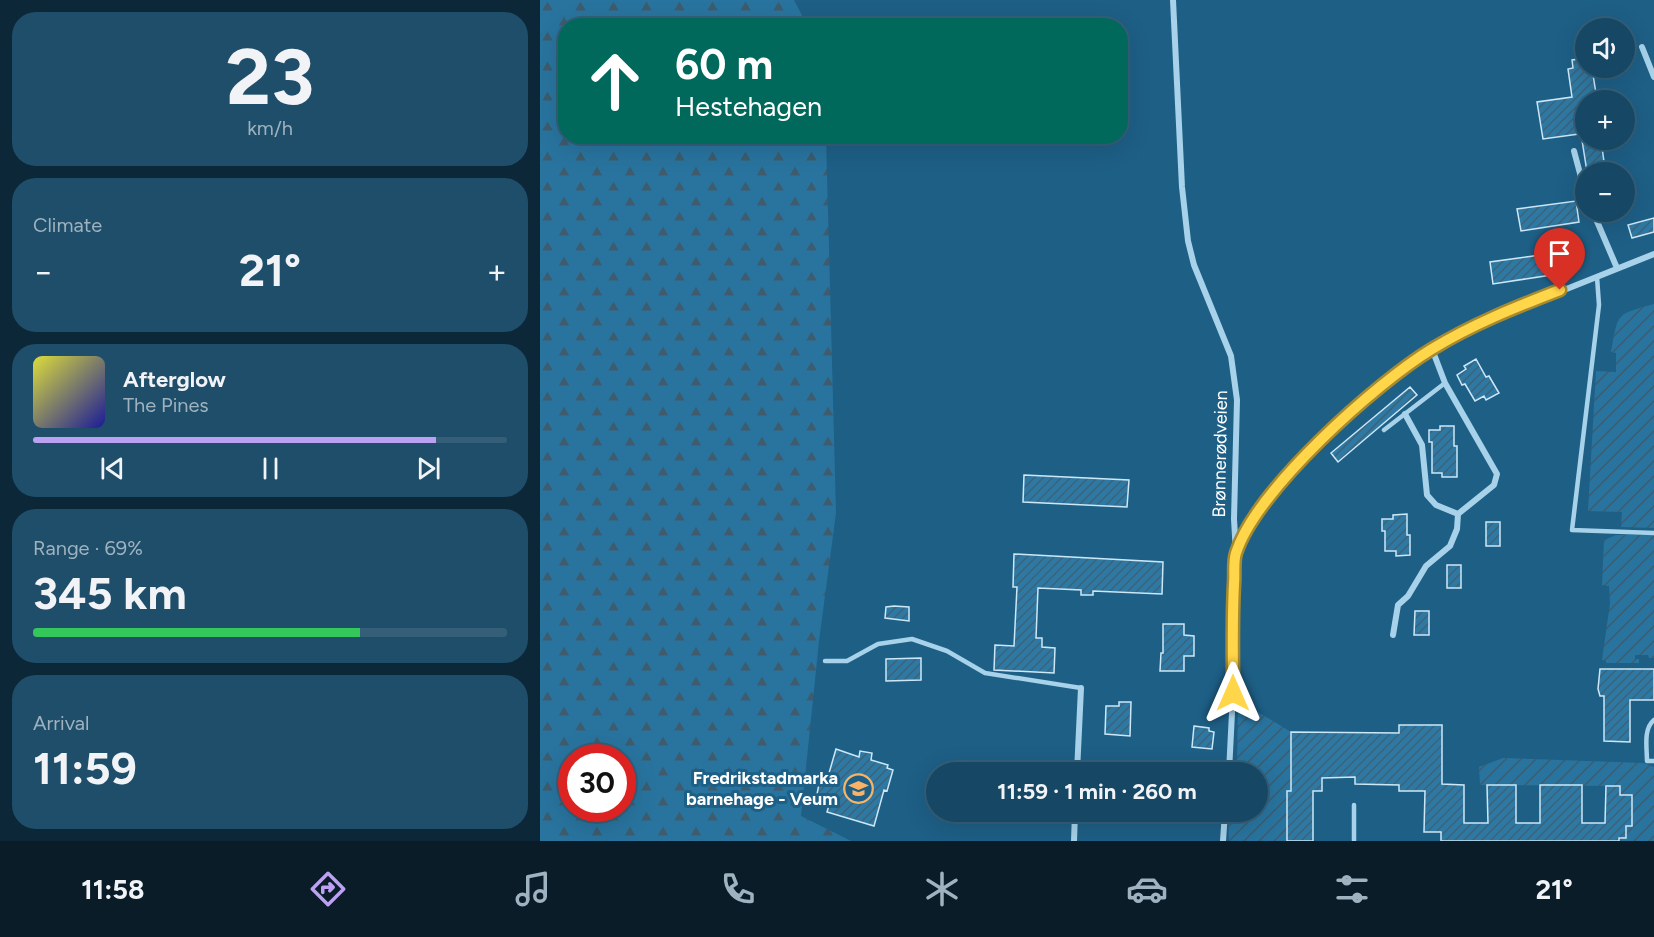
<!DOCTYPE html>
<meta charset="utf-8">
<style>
body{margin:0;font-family:Figtree,sans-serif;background:#1f4e6a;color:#f1f3f6;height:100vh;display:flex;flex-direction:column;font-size:22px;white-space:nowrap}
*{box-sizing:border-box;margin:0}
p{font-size:20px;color:#9eb2bf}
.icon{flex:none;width:33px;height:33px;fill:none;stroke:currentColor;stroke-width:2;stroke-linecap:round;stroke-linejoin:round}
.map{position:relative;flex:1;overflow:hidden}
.side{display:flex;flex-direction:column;gap:12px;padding:12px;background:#0c2737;width:540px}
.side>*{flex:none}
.guide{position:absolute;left:18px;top:18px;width:570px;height:126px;border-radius:24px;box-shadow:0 6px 24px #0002,0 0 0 2px #355f78;background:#00695c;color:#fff;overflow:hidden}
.fabs{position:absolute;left:1035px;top:18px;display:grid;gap:12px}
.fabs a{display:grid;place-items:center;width:60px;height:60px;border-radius:50%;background:#164764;box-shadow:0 6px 24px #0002,0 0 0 2px #355f78;font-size:30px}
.speed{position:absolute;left:18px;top:744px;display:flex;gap:12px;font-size:30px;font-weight:700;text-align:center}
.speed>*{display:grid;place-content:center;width:78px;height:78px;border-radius:50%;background:#164764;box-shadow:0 6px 24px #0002,0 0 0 2px #355f78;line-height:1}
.speed .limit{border:9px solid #d22;background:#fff;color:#111}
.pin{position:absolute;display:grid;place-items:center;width:51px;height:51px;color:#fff;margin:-62px -26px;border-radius:50% 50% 50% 0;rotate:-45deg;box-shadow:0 0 6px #0007}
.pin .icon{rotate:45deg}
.me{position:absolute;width:66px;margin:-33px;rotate:0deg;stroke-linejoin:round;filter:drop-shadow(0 0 4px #0008)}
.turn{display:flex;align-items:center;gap:21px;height:126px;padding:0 18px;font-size:27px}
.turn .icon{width:78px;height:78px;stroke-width:2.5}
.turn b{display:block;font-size:42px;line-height:51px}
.big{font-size:45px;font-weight:700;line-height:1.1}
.side .widget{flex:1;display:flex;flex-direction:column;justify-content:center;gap:9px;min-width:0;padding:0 21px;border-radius:24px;background:#1f4e6a}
.side .dial{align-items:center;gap:0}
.dial b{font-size:78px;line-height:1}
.song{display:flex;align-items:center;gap:18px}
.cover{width:72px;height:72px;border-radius:9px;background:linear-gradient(135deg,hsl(60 70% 55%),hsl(240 70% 35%))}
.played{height:6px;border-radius:3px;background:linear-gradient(90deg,#bca0f2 85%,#355f78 85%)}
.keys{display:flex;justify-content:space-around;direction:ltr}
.heat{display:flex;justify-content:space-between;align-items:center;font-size:33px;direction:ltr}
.charge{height:9px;border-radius:4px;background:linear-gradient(90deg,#34c759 69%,#355f78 0)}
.trip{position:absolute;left:386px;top:762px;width:342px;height:60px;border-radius:30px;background:#164764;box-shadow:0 6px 24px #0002,0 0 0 2px #355f78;font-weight:700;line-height:60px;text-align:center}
.menu{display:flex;height:96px;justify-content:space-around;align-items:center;background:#091c28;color:#9eb2bf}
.menu .icon{width:42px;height:42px}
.menu .on{color:#bca0f2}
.menu b{font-size:27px;color:#f1f3f6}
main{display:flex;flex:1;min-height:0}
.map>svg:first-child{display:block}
</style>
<main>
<section class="side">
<div class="widget dial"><b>23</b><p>km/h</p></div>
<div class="widget"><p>Climate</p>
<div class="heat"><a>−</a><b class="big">21°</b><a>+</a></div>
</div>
<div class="widget">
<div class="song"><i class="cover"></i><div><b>Afterglow</b><p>The Pines</p></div></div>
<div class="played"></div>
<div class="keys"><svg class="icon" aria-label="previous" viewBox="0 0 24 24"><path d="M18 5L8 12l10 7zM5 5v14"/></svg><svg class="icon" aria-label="pause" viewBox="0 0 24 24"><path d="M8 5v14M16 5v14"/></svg><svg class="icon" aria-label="next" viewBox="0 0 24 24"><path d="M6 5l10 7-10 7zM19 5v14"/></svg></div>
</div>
<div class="widget"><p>Range · 69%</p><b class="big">345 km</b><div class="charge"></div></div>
<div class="widget"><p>Arrival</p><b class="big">11:59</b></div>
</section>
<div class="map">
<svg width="1114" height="841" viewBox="0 0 1114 841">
<defs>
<pattern id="forest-firs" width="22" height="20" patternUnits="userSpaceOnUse" patternTransform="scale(1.5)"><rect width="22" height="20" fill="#28749f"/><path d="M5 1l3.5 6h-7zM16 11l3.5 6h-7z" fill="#3e5c6d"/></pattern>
<pattern id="garden-furrows" width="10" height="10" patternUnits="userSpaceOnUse" patternTransform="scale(1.5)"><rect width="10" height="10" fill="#28749f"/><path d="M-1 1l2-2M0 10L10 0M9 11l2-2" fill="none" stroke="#3e5c6d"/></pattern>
<pattern id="building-hatch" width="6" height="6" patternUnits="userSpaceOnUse" patternTransform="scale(1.5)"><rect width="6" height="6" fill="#2e79a4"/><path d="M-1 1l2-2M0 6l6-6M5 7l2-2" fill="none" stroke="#3d6278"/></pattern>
</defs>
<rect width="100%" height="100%" fill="#1e5f86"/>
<path fill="url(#forest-firs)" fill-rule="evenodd" d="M 0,0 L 254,0 L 267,25 L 26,26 L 26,136 L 286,137 L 296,513 L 279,641 L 261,816 L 311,841 L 0,841 ZM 32,758 L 82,758 L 82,808 L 32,808 Z"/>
<path fill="url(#garden-furrows)" d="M 1114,304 L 1114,528 L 1081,527 L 1082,512 L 1048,511 L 1056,371 L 1076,372 L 1076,353 L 1071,352 C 1079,313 1074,315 1114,304 Z
M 1076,535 L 1114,535 L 1114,658 L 1109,658 L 1108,655 L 1095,655 L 1095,659 L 1099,659 L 1099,663 L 1066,663 L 1066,661 L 1062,660 L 1070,603 L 1069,586 L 1062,585 L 1064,540 Z
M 698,700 L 751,732 L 751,777 L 755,791 L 747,791 L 747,841 L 689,841 L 688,812 L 717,812 L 717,772 L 697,772 Z
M 963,758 L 1104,763 L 1114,767 L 1114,841 L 1079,841 L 1079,826 L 1092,826 L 1092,795 L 1080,795 L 1079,786 L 940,785 L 939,767 Z"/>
<path fill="url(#building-hatch)" stroke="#cce8f8" stroke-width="1.5" d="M 1046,58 L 1046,68 L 1052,68 L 1057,100 L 1046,100 L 1046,133 L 1003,139 L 997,102 L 1032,97 L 1028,69 L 1033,68 L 1032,60 Z
M 1042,140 L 1061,140 L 1065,169 L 1047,172 Z
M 1036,201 L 1039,222 L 981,231 L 977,209 Z
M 1114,218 L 1114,232 L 1092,238 L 1088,225 Z
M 1008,254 L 1011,275 L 953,284 L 950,262 Z
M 936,359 L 946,377 L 949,376 L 959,393 L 946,400 L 944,396 L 935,401 L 925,384 L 922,385 L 917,375 L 926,369 L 924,366 Z
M 870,387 L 877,395 L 798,462 L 791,453 Z
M 900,426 L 914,426 L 914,446 L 917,446 L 917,477 L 902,477 L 902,473 L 892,473 L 892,442 L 889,442 L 889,430 L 900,430 Z
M 484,475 L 589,480 L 587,507 L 483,502 Z
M 867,514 L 867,535 L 870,535 L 870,555 L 856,556 L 856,551 L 845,551 L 845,531 L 842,531 L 842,519 L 853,519 L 853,515 Z
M 946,522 L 960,522 L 960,546 L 946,546 Z
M 474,554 L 623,562 L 622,594 L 553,591 L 553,595 L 541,595 L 541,590 L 498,588 L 496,638 L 502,638 L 502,647 L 515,648 L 514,673 L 454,670 L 455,645 L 474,646 L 477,587 L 473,587 Z
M 907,565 L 921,565 L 921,588 L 907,588 Z
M 354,606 L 369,607 L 369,621 L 345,618 L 346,607 Z
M 875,611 L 889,611 L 889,635 L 874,635 Z
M 623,624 L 644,624 L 644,635 L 654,636 L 654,656 L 644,656 L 644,671 L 620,671 L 621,653 L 623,653 Z
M 381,658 L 381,680 L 346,681 L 346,659 Z
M 1060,669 L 1114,669 L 1114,700 L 1090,700 L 1090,742 L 1064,741 L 1064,696 L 1060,696 L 1058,689 Z
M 579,702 L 591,702 L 590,736 L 565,734 L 566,706 L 579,706 Z
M 859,725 L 902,725 L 902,784 L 924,785 L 924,823 L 948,823 L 947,785 L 976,785 L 976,823 L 1000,823 L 1000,785 L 1042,785 L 1042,823 L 1065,823 L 1066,786 L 1080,786 L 1080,795 L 1092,795 L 1092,826 L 1086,826 L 1086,838 L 1079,838 L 1079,841 L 901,841 L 901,832 L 884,832 L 885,791 L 859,791 L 859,785 L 815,784 L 815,777 L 782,778 L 782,791 L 773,791 L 773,841 L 747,841 L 747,791 L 751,791 L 751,732 L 859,733 Z
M 654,726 L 669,728 L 669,731 L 674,732 L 672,749 L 652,747 Z
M 296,749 L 319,757 L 320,751 L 332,753 L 331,760 L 348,765 L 347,768 L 353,770 L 347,791 L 344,790 L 334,826 L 287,812 L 290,802 L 276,799 L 280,779 L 287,780 Z"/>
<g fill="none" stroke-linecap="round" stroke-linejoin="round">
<path stroke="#a7d2ea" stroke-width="4.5" d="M 1057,277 L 1059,305 L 1032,530 L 1114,533
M 844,430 L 905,383
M 285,661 L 307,661 L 338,644 L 372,639 L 407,651 L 445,673 L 541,688
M 1114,720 C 1103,729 1107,748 1107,761 L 1114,761
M 814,841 L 814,805"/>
<path stroke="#a7d2ea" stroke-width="6" d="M 633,0 L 642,187 L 648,241 L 654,265 L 691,356 L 697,400 L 694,519 L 696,554 L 693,619 L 693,693 L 689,772
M 1102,47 L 1114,77
M 1034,151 L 1046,196
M 1053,212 L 1077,268
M 865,414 L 882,445 L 887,495 L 896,505 L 918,514
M 696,554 L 705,534 L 734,490 L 800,424 L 868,366 L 934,326 L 1114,254
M 853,635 L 858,605 L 868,596 L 886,566 L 910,546 L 917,529 L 918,514 L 954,485 L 957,474 L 905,383 L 892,349
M 537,772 L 541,688
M 534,841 L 535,812
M 683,841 L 685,812"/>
</g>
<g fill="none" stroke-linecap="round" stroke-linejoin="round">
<defs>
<path id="route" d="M 693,693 C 693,657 692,621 694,584 C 695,575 693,562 696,553 C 716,490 836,383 892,349 C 933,324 976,307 1020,290"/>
</defs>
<use href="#route" stroke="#a68a30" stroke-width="15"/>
<use href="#route" stroke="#ffd54a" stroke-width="10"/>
</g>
<defs>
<symbol id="school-ring" viewBox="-11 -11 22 22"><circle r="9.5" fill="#1e5f86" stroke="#f9b367" stroke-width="1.5"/><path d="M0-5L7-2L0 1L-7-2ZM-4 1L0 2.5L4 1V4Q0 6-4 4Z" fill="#f9b367"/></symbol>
</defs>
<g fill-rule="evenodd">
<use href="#school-ring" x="302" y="772" width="33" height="33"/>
</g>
<g text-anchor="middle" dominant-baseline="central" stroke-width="6" stroke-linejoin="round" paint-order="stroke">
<g font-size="18" fill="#fff" stroke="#1e5f86">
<text transform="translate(680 454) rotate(-89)">Brønnerødveien</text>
</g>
<g font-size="18" font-weight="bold" fill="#fff" stroke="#1e5f86" text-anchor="end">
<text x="298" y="778">Fredrikstadmarka<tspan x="298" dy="21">barnehage - Veum</tspan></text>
</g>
</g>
</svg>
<div class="fabs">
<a><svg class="icon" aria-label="sound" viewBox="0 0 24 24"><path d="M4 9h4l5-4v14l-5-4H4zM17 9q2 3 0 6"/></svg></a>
<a>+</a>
<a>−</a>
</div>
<div class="speed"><div class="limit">30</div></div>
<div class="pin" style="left:1020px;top:290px;background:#d93025"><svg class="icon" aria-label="arrive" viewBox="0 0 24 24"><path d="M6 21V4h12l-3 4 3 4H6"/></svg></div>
<svg class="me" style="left:693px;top:693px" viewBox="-20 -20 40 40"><path d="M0-17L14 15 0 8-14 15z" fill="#ffd54a" stroke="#fff" stroke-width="4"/></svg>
<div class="trip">11:59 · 1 min · 260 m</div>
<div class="guide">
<div class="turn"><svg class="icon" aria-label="ahead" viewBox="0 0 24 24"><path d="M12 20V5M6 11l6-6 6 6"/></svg><div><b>60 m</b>Hestehagen</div></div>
</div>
</div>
</main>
<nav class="menu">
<b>11:58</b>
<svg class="icon on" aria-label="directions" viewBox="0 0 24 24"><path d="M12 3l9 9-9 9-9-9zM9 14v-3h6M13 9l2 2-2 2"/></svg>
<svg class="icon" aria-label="music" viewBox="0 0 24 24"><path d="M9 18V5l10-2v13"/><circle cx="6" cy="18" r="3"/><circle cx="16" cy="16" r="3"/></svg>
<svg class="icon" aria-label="phone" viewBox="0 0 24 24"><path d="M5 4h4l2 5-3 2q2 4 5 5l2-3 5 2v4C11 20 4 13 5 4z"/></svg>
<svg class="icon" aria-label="climate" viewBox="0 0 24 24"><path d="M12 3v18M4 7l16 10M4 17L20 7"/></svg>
<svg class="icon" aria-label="car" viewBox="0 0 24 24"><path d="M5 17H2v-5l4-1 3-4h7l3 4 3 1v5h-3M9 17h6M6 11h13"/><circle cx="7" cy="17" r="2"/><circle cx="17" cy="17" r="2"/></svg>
<svg class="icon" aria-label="filters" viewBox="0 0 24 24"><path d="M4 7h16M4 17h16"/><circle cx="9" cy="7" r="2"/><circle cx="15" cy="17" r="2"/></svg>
<b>21°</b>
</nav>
